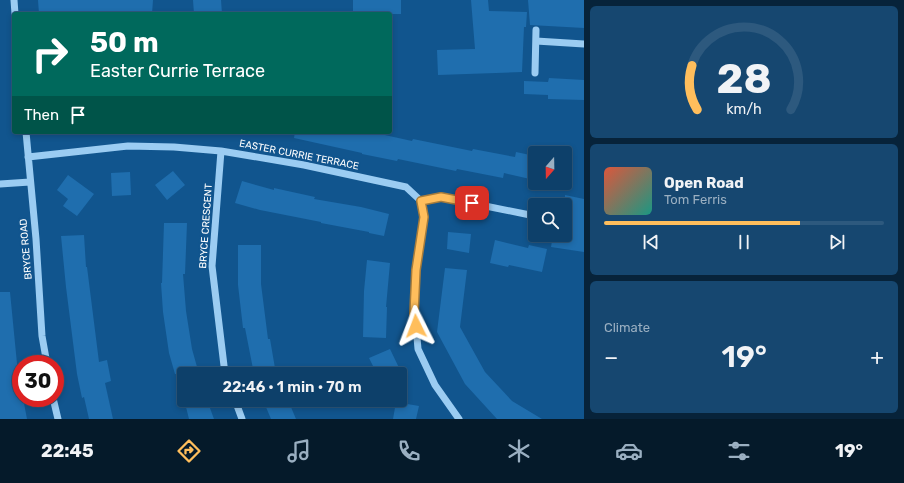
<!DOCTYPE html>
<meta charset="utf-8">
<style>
body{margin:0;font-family:Rubik,sans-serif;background:#164770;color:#f1f3f6;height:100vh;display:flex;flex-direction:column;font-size:15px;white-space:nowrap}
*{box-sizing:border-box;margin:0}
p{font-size:13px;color:#9aafc1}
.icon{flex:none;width:22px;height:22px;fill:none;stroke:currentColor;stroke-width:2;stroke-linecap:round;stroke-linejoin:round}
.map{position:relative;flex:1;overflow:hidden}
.panel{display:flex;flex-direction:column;gap:6px;padding:6px;background:#07233a;width:320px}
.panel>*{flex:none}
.guide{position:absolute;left:12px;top:12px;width:380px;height:122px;border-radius:4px;box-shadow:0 2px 6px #0003,0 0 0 1px #2d597e;background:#00695c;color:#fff;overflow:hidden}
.needle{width:26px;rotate:200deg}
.buttons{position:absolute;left:528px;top:146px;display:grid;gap:8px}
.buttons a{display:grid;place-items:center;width:44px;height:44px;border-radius:4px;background:#0d406a;box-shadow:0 2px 6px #0003,0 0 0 1px #2d597e;font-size:20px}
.speed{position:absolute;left:12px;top:355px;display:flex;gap:8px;font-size:20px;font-weight:700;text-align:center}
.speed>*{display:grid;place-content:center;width:52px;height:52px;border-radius:50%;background:#0d406a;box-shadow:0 2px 6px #0003,0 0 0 1px #2d597e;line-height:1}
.speed .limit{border:6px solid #d22;background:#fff;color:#111}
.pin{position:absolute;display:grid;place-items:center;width:34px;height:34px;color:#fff;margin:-17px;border-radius:8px;box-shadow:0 2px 6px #0006}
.me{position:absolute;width:44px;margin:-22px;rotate:357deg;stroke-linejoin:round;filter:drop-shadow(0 0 3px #0008)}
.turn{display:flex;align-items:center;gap:14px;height:84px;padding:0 12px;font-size:18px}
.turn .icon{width:52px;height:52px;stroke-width:2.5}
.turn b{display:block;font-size:28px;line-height:34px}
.then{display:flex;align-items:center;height:38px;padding:0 12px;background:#0003;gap:8px;font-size:15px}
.big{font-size:30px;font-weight:600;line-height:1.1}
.panel .widget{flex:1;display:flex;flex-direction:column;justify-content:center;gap:6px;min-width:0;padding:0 14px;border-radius:6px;background:#164770}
.panel .dial{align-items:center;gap:0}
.dial svg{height:104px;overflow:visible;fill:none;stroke:#2d597e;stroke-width:7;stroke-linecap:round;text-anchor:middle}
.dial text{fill:#f1f3f6;stroke:none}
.song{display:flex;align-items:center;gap:12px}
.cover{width:48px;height:48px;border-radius:6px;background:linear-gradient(135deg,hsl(10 70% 55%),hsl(170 70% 35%))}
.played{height:4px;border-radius:2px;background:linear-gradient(90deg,#ffbe5c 70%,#2d597e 70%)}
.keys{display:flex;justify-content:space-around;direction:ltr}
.heat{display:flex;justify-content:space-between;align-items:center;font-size:22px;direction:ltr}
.trip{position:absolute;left:177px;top:367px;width:230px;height:40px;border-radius:4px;background:#0d406a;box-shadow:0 2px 6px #0003,0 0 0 1px #2d597e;font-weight:600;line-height:40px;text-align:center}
.tabs{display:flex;height:64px;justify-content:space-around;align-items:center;background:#051a2a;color:#9aafc1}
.tabs .icon{width:28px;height:28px}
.tabs .selected{color:#ffbe5c}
.tabs b{font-size:18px;color:#f1f3f6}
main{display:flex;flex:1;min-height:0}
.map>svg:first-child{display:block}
</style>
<main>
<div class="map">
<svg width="584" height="419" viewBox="0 0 584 419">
<rect width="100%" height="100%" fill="#11558e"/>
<path fill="#1f6eae" d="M 38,0 L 153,0 L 152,14 L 128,12 L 77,14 L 39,14 Z
M 193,0 L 221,0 L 222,14 L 194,14 Z
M 353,0 L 401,0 L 401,14 L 353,14 Z
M 471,0 L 488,0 L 489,11 L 527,12 L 526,27 L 524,27 L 522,72 L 438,75 L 437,50 L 475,49 Z
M 528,0 L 584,0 L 584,28 L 530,25 Z
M 549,78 L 584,80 L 584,100 L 548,99 L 548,95 L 524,94 L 524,81 L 548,82 Z
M 295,132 L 371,132 L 412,141 L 413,139 L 472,151 L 473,149 L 515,157 L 516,152 L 535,156 L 530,179 L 504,173 L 503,178 L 457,169 L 456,171 L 398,159 L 397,161 L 362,154 L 362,153 L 294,138 Z
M 173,171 L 185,185 L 167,200 L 155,185 Z
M 130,172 L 131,195 L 112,196 L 111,173 Z
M 68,175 L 94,194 L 77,216 L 63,206 L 68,199 L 57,190 Z
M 242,181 L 274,190 L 274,188 L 315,197 L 314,199 L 361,207 L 389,214 L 384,236 L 369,233 L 369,232 L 321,223 L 321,222 L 260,210 L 235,203 Z
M 565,195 L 584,199 L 584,252 L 551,247 L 553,235 L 565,235 Z
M 164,223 L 187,223 L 185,274 L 183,274 L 186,311 L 192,349 L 199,374 L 175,374 L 169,353 L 163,312 L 161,283 L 162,283 Z
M 448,232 L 471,234 L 469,253 L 447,249 Z
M 84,235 L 86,267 L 87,267 L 99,362 L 107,360 L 111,381 L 105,383 L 113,419 L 89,419 L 84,397 L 82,398 L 77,374 L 66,287 L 61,236 Z
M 495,240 L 528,248 L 529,245 L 547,249 L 542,272 L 509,265 L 508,267 L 490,263 Z
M 238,245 L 261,245 L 261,284 L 268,339 L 270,339 L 276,374 L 254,374 L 245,328 L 243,328 L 238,285 Z
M 367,260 L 390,263 L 386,307 L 387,307 L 386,338 L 363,337 L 364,291 Z
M 445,268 L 467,270 L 460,327 L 485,372 L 512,401 L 542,419 L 497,419 L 465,384 L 437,332 Z
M 0,292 L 10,292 L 19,384 L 21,384 L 21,398 L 23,398 L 27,419 L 0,419 Z
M 390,349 L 402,374 L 377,374 L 369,358 Z
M 207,400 L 214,419 L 189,419 L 186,407 Z
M 263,400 L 288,400 L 296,419 L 271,419 Z
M 396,402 L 419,406 L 416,419 L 393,419 Z"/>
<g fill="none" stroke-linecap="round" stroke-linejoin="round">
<path stroke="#9bccf2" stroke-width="7" d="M 14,0 L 15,14
M 536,41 L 584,44
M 535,73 L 536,30
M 26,132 L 36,239 L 42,336 L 47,364
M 221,151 L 212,266 L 225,374
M 28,157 L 128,146 L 174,147 L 221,151 L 304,165 L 406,187 L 421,201 L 441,197 L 535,216
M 0,184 L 30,182
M 421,201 L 424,217 L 416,270 L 415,314 L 418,349 L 435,385 L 459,419
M 53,398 L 58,419
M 235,400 L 242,419"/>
</g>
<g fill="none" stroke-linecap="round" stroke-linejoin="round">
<defs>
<path id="route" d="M 416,326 L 414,314 L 416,270 L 424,217 L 421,201 L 441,197 L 472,203"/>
</defs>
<use href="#route" stroke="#a67c3c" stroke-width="10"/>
<use href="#route" stroke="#ffbe5c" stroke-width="7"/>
</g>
<g text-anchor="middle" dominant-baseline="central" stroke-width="4" stroke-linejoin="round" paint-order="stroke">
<g font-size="10" fill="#fff" stroke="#11558e">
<text transform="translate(299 155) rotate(11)">EASTER CURRIE TERRACE</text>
<text transform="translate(206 226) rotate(-86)">BRYCE CRESCENT</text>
<text transform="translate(26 249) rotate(-95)">BRYCE ROAD</text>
</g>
</g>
</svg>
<div class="buttons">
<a><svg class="needle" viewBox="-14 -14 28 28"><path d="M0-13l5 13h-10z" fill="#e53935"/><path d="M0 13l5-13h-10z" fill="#9aafc1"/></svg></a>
<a><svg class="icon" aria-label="search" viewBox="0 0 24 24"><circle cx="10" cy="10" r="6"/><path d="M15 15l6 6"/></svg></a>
</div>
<div class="speed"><div class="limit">30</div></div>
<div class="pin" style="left:472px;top:203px;background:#d93025"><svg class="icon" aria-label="arrive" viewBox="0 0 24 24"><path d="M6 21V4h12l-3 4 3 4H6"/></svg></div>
<svg class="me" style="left:416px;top:326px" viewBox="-20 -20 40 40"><path d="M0-17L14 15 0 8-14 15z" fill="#ffbe5c" stroke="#fff" stroke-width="4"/></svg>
<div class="trip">22:46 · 1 min · 70 m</div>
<div class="guide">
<div class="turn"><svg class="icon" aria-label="right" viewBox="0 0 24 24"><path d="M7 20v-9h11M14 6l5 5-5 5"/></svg><div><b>50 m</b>Easter Currie Terrace</div></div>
<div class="then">Then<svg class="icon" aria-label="arrive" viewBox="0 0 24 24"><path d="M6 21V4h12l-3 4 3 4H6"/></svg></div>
</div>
</div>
<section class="panel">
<div class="widget dial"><svg viewBox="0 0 100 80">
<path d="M14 69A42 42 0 1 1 86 69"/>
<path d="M14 69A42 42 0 0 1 10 35" stroke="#ffbe5c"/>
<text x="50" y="56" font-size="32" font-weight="700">28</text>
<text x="50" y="72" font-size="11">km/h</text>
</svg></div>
<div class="widget">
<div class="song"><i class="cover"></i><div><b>Open Road</b><p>Tom Ferris</p></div></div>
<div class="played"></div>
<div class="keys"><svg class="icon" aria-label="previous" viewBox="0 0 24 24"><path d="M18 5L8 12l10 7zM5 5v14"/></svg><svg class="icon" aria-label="pause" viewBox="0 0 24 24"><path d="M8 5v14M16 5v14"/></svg><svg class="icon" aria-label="next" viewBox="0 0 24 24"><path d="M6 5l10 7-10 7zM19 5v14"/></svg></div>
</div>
<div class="widget"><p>Climate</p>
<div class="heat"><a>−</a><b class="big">19°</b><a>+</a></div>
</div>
</section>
</main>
<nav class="tabs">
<b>22:45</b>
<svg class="icon selected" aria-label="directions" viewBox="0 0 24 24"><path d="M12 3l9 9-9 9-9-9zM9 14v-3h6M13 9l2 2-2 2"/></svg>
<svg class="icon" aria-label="music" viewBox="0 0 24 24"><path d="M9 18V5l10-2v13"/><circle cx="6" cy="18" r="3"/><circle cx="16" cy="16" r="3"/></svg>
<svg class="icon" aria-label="phone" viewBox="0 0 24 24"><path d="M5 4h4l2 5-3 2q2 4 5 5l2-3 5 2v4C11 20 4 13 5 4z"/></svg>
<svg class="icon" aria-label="climate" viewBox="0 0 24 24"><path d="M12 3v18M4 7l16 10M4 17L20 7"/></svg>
<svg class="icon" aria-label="car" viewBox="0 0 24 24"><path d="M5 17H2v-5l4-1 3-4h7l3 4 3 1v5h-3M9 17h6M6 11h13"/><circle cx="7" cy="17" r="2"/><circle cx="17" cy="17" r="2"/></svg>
<svg class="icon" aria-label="filters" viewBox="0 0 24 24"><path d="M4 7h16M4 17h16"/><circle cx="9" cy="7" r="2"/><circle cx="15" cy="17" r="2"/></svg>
<b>19°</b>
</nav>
